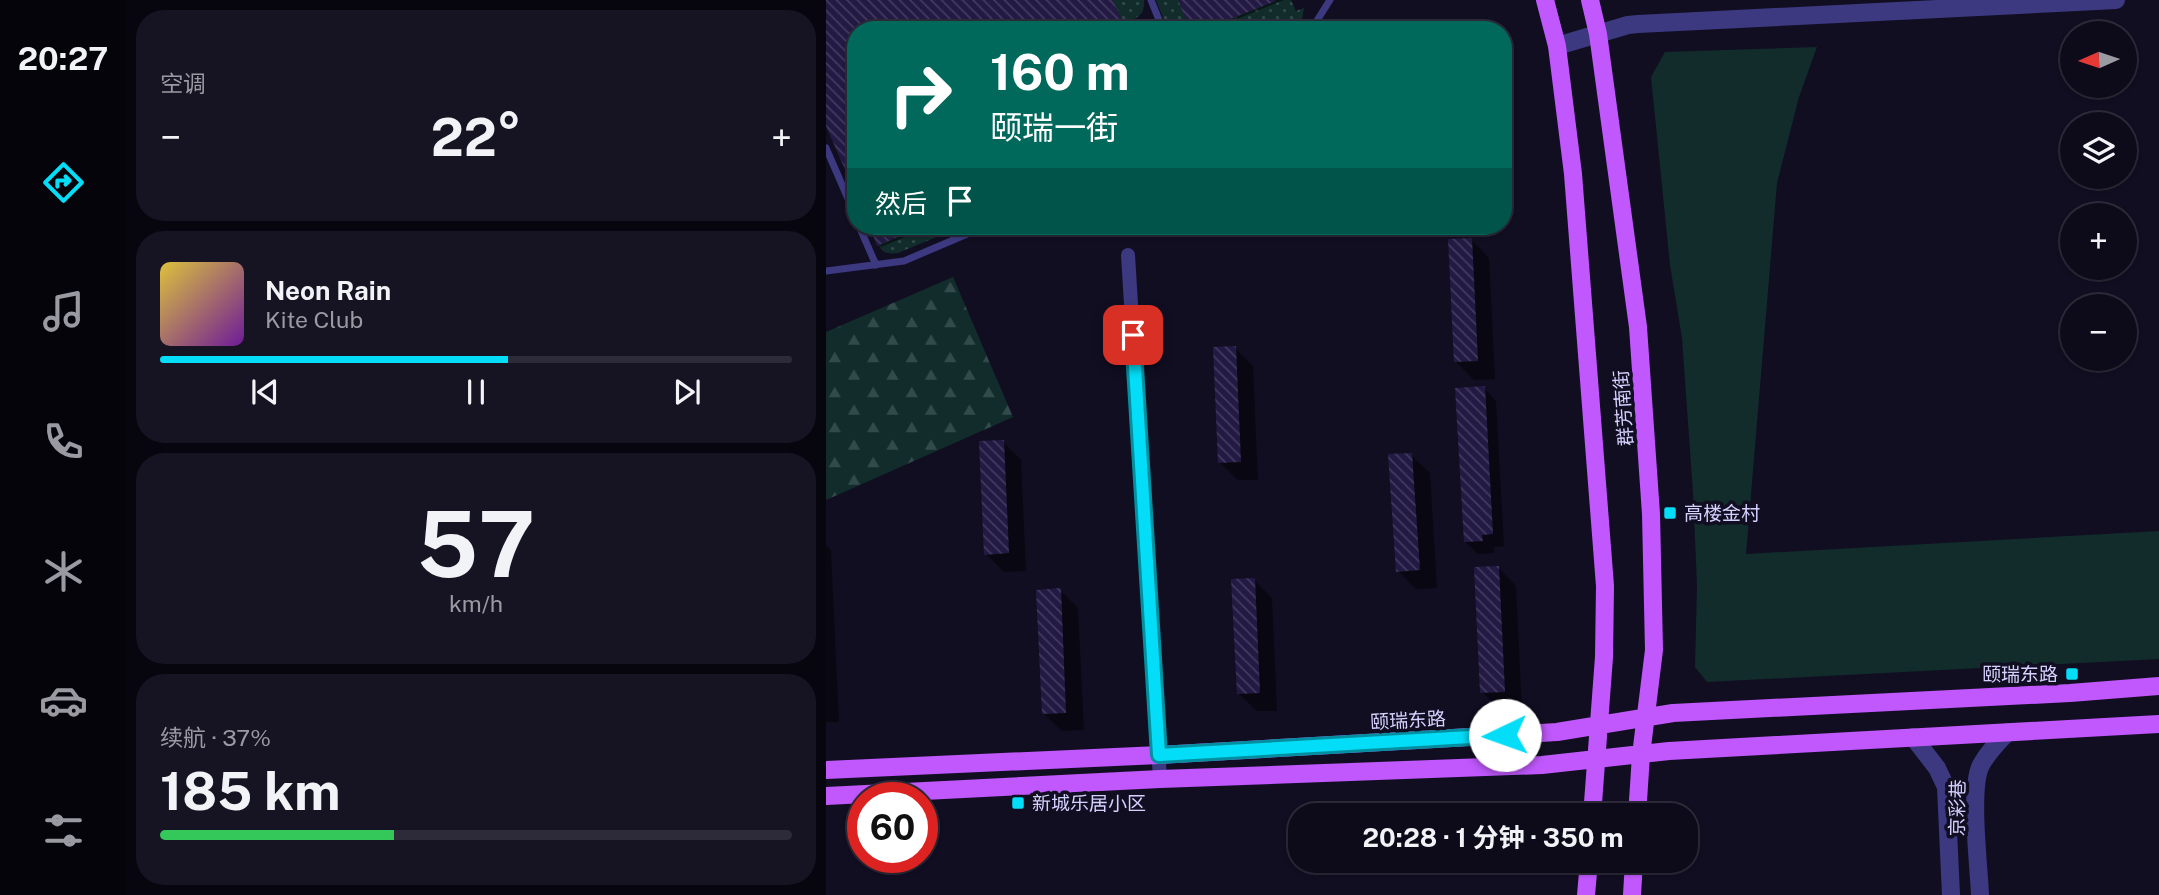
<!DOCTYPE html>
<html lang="zh">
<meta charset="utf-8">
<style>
body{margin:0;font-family:"Public Sans","Noto Sans SC",sans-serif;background:#161323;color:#f1f3f6;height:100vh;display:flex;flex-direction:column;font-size:26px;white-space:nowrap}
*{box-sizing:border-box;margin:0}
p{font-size:23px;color:#9a9aa2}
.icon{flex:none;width:38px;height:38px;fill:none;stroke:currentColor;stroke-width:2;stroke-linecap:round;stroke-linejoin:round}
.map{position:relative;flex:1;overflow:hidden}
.panel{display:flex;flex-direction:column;gap:10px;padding:10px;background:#07060e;width:700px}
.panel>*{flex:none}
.top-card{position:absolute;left:21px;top:21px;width:665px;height:214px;border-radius:28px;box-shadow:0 2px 5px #0004,0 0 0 2px #2d2b39;background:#00695c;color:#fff;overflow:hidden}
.needle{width:46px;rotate:267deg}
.buttons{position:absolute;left:1234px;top:21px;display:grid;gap:14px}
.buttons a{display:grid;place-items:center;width:77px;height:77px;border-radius:50%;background:#0d0a1a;box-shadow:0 2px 5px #0004,0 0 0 2px #2d2b39;font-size:35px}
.speed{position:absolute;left:21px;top:782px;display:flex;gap:14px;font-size:35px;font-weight:700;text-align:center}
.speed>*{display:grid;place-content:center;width:91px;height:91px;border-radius:50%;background:#0d0a1a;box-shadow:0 2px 5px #0004,0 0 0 2px #2d2b39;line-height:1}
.speed .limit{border:10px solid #d22;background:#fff;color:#111}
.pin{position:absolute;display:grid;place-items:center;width:60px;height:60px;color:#fff;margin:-30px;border-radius:14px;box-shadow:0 4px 10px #0006}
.me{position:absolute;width:77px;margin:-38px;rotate:267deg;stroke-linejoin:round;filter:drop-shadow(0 0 5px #0008)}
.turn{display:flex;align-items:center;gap:24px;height:147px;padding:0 28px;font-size:32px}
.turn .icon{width:91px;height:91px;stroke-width:2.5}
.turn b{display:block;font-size:49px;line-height:60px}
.then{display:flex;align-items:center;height:66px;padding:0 28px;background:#0003;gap:14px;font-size:26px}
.big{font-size:52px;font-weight:700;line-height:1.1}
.panel .tile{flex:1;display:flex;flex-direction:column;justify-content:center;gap:10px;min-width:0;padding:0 24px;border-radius:28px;background:#161323}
.panel .dial{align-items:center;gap:0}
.dial b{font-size:91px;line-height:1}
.song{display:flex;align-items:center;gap:21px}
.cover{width:84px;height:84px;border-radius:10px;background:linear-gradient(135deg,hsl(50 70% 55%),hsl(280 70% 35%))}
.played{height:7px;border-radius:4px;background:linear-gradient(90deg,#03ddf7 55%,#2d2b39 55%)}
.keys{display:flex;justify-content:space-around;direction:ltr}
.heat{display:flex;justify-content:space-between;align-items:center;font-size:38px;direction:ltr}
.charge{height:10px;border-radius:5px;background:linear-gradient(90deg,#34c759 37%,#2d2b39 0)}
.trip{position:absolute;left:462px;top:803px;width:410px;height:70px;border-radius:28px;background:#0d0a1a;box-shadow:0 2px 5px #0004,0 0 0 2px #2d2b39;font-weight:700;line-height:70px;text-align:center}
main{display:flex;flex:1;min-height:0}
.dock{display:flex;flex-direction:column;width:126px;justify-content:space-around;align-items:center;background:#05040a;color:#9a9aa2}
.dock .icon{width:49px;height:49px}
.dock .selected{color:#03ddf7}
.dock b{font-size:32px;color:#f1f3f6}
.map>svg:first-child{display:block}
</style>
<main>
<nav class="dock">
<b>20:27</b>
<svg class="icon selected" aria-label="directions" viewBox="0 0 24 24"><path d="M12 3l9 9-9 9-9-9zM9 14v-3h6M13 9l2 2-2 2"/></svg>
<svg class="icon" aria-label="music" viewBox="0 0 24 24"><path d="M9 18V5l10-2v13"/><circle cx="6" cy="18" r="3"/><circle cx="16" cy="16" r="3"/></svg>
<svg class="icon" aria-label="phone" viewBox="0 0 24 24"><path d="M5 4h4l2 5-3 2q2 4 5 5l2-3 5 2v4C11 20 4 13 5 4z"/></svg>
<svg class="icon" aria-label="climate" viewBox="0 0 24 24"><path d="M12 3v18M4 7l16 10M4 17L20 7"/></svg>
<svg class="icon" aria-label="car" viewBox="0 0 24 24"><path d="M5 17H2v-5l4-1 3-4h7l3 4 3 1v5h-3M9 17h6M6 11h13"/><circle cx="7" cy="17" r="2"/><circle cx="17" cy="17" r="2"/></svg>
<svg class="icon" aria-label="filters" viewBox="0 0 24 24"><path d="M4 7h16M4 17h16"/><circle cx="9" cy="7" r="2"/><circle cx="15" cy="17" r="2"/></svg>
</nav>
<section class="panel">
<div class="tile"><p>空调</p>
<div class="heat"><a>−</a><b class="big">22°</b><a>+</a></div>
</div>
<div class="tile">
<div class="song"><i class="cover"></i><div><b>Neon Rain</b><p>Kite Club</p></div></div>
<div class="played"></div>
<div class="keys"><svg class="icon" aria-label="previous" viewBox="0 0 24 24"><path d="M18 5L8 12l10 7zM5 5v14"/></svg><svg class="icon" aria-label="pause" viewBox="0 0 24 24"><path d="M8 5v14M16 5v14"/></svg><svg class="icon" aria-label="next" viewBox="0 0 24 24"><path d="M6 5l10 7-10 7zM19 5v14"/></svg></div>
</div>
<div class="tile dial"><b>57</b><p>km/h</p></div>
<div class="tile"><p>续航 · 37%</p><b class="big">185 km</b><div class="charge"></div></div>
</section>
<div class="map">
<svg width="1333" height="895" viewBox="0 0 1333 895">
<defs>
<pattern id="grass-dots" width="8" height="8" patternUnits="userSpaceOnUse" patternTransform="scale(1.75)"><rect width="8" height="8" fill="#112c2b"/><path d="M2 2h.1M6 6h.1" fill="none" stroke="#334a4b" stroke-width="1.8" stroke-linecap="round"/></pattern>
<pattern id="forest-firs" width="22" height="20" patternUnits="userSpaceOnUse" patternTransform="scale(1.75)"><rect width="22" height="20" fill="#112c2b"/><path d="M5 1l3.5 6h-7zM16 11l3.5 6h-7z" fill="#334a4b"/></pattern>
<pattern id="building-back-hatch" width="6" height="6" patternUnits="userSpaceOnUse" patternTransform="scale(1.75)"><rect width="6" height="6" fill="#231a43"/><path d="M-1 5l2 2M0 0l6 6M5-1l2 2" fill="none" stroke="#423a5f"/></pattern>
</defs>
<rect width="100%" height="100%" fill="#110e22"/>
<path fill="url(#grass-dots)" d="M 287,0 L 318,0 C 319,16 311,18 297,24 Z
M 330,0 L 353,0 L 364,30 L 342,30 Z
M 451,0 L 465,0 L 470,11 L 478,8 L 474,30 L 387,30 L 386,26 Z
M 98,226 L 137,226 L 72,253 C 62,254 57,254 53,245 Z"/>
<path fill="url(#forest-firs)" d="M 127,277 L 187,417 L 0,500 L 0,332 Z"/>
<path fill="#112c2b" d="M 991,47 L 973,97 L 951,183 L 920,554 L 1333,531 L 1333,659 L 881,682 L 869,667 L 871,585 L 867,493 L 856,338 L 844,265 L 825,77 L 839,52 Z"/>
<path fill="#0007" d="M 358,0 L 458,0 L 384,30 L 366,30 Z
M 45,226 L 105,226 L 55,247 Z
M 645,239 L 663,258 L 669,379 L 648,380 L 630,362 Z
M 409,348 L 427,366 L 432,480 L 412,480 L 393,462 Z
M 658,388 L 670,401 L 678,546 L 668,547 L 668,553 L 652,554 L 639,542 Z
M 177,442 L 195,460 L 200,571 L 178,572 L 160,554 Z
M 585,455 L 604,473 L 611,588 L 590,589 L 572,571 Z
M 0,545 L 5,550 L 13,722 L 0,722 Z
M 672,567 L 690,586 L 696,709 L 674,710 L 656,692 Z
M 428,580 L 446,598 L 451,711 L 431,711 L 412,693 Z
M 234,590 L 252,608 L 258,730 L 236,731 L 217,713 Z"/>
<path fill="url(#building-back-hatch)" d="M 0,0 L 287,0 L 300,30 L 30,30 L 30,195 L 0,126 Z
M 352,0 L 449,0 L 450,1 L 377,30 L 364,30 Z
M 43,226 L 98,226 L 51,246 Z
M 646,238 L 652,361 L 628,362 L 622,239 Z
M 410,346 L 415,462 L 392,463 L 387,347 Z
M 659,386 L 667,534 L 656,535 L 657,541 L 638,542 L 629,388 Z
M 178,440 L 183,553 L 158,555 L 153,441 Z
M 586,453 L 594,570 L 570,572 L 562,454 Z
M 673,566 L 679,692 L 654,693 L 648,567 Z
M 429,578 L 434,693 L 411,694 L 405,579 Z
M 235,588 L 240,713 L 216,714 L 210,590 Z"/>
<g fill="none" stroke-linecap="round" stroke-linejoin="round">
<path stroke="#3c3980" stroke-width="7" d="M 325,0 L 337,30
M 485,30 L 504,0
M 0,148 L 30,217
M 33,226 L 50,265
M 0,271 L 78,261 L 160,226"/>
<path stroke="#3c3980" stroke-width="14" d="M 302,255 L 334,779"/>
<path stroke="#3c3980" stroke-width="18" d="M 731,46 L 802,25 L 812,24 L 1290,0
M 1087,737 L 1111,768 L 1120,787 L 1125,895
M 1154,895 C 1153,866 1143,788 1155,765 C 1162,752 1172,742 1182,732"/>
<path stroke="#c058fd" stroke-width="18" d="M 719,0 L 731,46 L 747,174 L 779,586 L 778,657 L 766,816
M 764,0 L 772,34 L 812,327 L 825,514 L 828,650 L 815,755 L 811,816
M 0,770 L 333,755 L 731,732 L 847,713 L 1244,693 L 1333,686
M 0,796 L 334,779 L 716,765 L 843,751 L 1333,724
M 760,895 L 763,861
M 806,895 L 808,861"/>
</g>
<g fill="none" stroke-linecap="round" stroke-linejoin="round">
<defs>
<path id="route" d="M 307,335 L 333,755 L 679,735"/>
</defs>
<use href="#route" stroke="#0290a1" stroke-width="18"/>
<use href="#route" stroke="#03ddf7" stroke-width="12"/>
</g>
<g fill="#03ddf7" stroke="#110e22" stroke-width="2.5">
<rect x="837" y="506" width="14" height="14" rx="3.5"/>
<rect x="1239" y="667" width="14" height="14" rx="3.5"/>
<rect x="185" y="796" width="14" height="14" rx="3.5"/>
</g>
<g text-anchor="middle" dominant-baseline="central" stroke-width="7" stroke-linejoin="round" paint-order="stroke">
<g font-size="19" fill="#d5d0fe" stroke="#110e22">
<text transform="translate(797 408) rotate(-94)">群芳南街</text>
<text transform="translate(582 720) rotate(-3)">颐瑞东路</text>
<text transform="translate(1131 808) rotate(-89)">京彩巷</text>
</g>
<g font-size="19" fill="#d5d0fe" stroke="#110e22" text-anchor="start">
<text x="858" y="513">高楼金村</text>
<text x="1232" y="674" text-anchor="end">颐瑞东路</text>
<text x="206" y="803">新城乐居小区</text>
</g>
</g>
</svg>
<div class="buttons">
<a><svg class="needle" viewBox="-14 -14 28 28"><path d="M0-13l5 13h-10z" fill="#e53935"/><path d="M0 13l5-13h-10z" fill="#9a9aa2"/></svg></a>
<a><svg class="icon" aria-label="layers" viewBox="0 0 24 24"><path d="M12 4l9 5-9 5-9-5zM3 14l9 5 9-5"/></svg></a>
<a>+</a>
<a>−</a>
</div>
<div class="speed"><div class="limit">60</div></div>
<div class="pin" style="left:307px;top:335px;background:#d93025"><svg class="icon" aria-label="arrive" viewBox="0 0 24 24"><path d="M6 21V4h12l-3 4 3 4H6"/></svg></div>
<svg class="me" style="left:679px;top:735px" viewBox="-20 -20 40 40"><circle r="19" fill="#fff"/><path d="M0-13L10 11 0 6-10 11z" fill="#03ddf7"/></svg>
<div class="trip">20:28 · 1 分钟 · 350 m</div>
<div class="top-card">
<div class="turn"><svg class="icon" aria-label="right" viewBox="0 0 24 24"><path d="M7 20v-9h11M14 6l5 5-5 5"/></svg><div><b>160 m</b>颐瑞一街</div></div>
<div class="then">然后<svg class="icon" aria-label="arrive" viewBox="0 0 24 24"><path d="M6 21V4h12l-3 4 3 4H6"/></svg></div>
</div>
</div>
</main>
